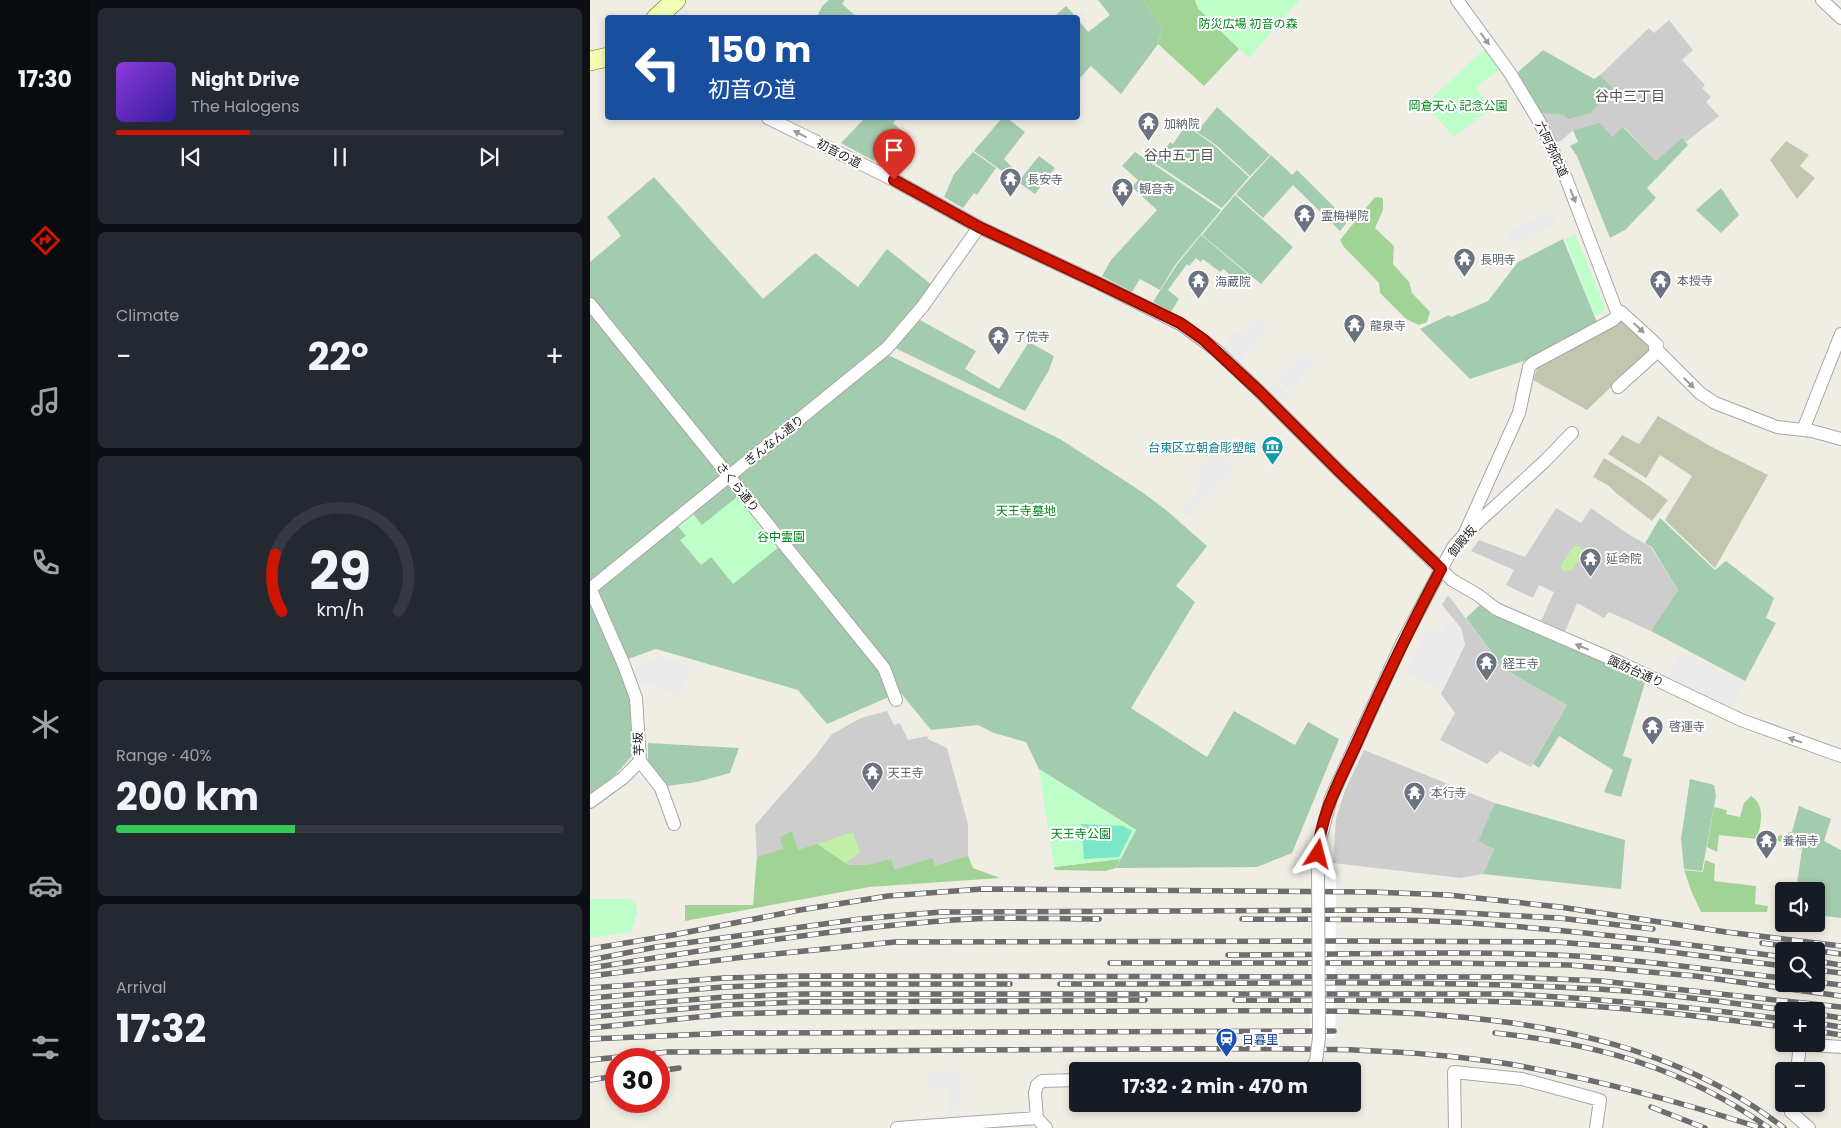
<!DOCTYPE html>
<meta charset="utf-8">
<style>
body{margin:0;font-family:Poppins,"Noto Sans JP",sans-serif;background:#242831;color:#f1f3f6;height:100vh;display:flex;flex-direction:column;font-size:19px;white-space:nowrap}
*{box-sizing:border-box;margin:0}
p{font-size:16px;color:#9ea1a6}
.icon{flex:none;width:28px;height:28px;fill:none;stroke:currentColor;stroke-width:2;stroke-linecap:round;stroke-linejoin:round}
.map{position:relative;flex:1;overflow:hidden}
.panel{display:flex;flex-direction:column;gap:8px;padding:8px;background:#0d0f14;width:500px}
.panel>*{flex:none}
.hud{position:absolute;left:15px;top:15px;width:475px;height:105px;border-radius:5px;box-shadow:0 2px 8px #0003;background:#1a4fa0;color:#fff;overflow:hidden}
.buttons{position:absolute;left:1185px;top:882px;display:grid;gap:10px}
.buttons a{display:grid;place-items:center;width:50px;height:50px;border-radius:5px;background:#171b24;box-shadow:0 2px 8px #0003;font-size:25px}
.speed{position:absolute;left:15px;top:1048px;display:flex;gap:10px;font-size:25px;font-weight:700;text-align:center}
.speed>*{display:grid;place-content:center;width:65px;height:65px;border-radius:50%;background:#171b24;box-shadow:0 2px 8px #0003;line-height:1}
.speed .limit{border:8px solid #d22;background:#fff;color:#111}
.pin{position:absolute;display:grid;place-items:center;width:42px;height:42px;color:#fff;margin:-51px -21px;border-radius:50% 50% 50% 0;rotate:-45deg;box-shadow:0 0 5px #0007}
.pin .icon{rotate:45deg}
.me{position:absolute;width:55px;margin:-28px;rotate:9deg;stroke-linejoin:round;filter:drop-shadow(0 0 4px #0008)}
.turn{display:flex;align-items:center;gap:18px;height:105px;padding:0 20px;font-size:22px}
.turn .icon{width:65px;height:65px;stroke-width:2.5}
.turn b{display:block;font-size:35px;line-height:42px}
.big{font-size:38px;font-weight:700;line-height:1.1}
.panel .card{flex:1;display:flex;flex-direction:column;justify-content:center;gap:8px;min-width:0;padding:0 18px;border-radius:8px;background:#242831}
.panel .dial{align-items:center;gap:0}
.dial svg{height:130px;overflow:visible;fill:none;stroke:#363941;stroke-width:7;stroke-linecap:round;text-anchor:middle}
.dial text{fill:#f1f3f6;stroke:none}
.song{display:flex;align-items:center;gap:15px}
.cover{width:60px;height:60px;border-radius:8px;background:linear-gradient(135deg,hsl(270 70% 55%),hsl(250 70% 35%))}
.played{height:5px;border-radius:2px;background:linear-gradient(90deg,#cd1500 30%,#363941 30%)}
.keys{display:flex;justify-content:space-around;direction:ltr}
.heat{display:flex;justify-content:space-between;align-items:center;font-size:28px;direction:ltr}
.charge{height:8px;border-radius:4px;background:linear-gradient(90deg,#34c759 40%,#363941 0)}
.trip{position:absolute;left:479px;top:1062px;width:292px;height:50px;border-radius:5px;background:#171b24;box-shadow:0 2px 8px #0003;font-weight:700;line-height:50px;text-align:center}
main{display:flex;flex:1;min-height:0}
.menu{display:flex;flex-direction:column;width:90px;justify-content:space-around;align-items:center;background:#090b0e;color:#9ea1a6}
.menu .icon{width:35px;height:35px}
.menu .on{color:#cd1500}
.menu b{font-size:22px;color:#f1f3f6}
.map>svg:first-child{display:block}
</style>
<main>
<nav class="menu">
<b>17:30</b>
<svg class="icon on" aria-label="directions" viewBox="0 0 24 24"><path d="M12 3l9 9-9 9-9-9zM9 14v-3h6M13 9l2 2-2 2"/></svg>
<svg class="icon" aria-label="music" viewBox="0 0 24 24"><path d="M9 18V5l10-2v13"/><circle cx="6" cy="18" r="3"/><circle cx="16" cy="16" r="3"/></svg>
<svg class="icon" aria-label="phone" viewBox="0 0 24 24"><path d="M5 4h4l2 5-3 2q2 4 5 5l2-3 5 2v4C11 20 4 13 5 4z"/></svg>
<svg class="icon" aria-label="climate" viewBox="0 0 24 24"><path d="M12 3v18M4 7l16 10M4 17L20 7"/></svg>
<svg class="icon" aria-label="car" viewBox="0 0 24 24"><path d="M5 17H2v-5l4-1 3-4h7l3 4 3 1v5h-3M9 17h6M6 11h13"/><circle cx="7" cy="17" r="2"/><circle cx="17" cy="17" r="2"/></svg>
<svg class="icon" aria-label="filters" viewBox="0 0 24 24"><path d="M4 7h16M4 17h16"/><circle cx="9" cy="7" r="2"/><circle cx="15" cy="17" r="2"/></svg>
</nav>
<section class="panel">
<div class="card">
<div class="song"><i class="cover"></i><div><b>Night Drive</b><p>The Halogens</p></div></div>
<div class="played"></div>
<div class="keys"><svg class="icon" aria-label="previous" viewBox="0 0 24 24"><path d="M18 5L8 12l10 7zM5 5v14"/></svg><svg class="icon" aria-label="pause" viewBox="0 0 24 24"><path d="M8 5v14M16 5v14"/></svg><svg class="icon" aria-label="next" viewBox="0 0 24 24"><path d="M6 5l10 7-10 7zM19 5v14"/></svg></div>
</div>
<div class="card"><p>Climate</p>
<div class="heat"><a>−</a><b class="big">22°</b><a>+</a></div>
</div>
<div class="card dial"><svg viewBox="0 0 100 80">
<path d="M14 69A42 42 0 1 1 86 69"/>
<path d="M14 69A42 42 0 0 1 10 34" stroke="#cd1500"/>
<text x="50" y="56" font-size="32" font-weight="700">29</text>
<text x="50" y="72" font-size="11">km/h</text>
</svg></div>
<div class="card"><p>Range · 40%</p><b class="big">200 km</b><div class="charge"></div></div>
<div class="card"><p>Arrival</p><b class="big">17:32</b></div>
</section>
<div class="map">
<svg width="1251" height="1128" viewBox="0 0 1251 1128">
<rect width="100%" height="100%" fill="#f0eee4"/>
<path fill="#cdcdcd" d="M 1079,20 L 1103,50 L 1092,60 L 1115,85 L 1112,88 L 1121,97 L 1116,102 L 1129,116 L 1096,142 L 1092,139 L 1066,161 L 1034,127 L 1022,137 L 983,130 L 972,140 L 963,144 L 949,113 L 974,115 L 1023,88 L 1010,75 L 1059,28 L 1064,33 Z
M 966,508 L 991,523 L 1001,508 L 1038,534 L 1061,547 L 1088,590 L 1061,631 L 1019,612 L 1014,618 L 987,603 L 975,632 L 951,621 L 964,592 L 949,585 L 943,598 L 916,585 L 924,570 L 881,551 L 889,540 L 935,557 Z
M 858,595 L 914,669 L 977,705 L 941,767 L 910,751 L 897,764 L 850,740 L 865,713 L 851,694 L 875,645 L 871,628 L 852,605 Z
M 297,711 L 304,725 L 310,723 L 318,740 L 337,736 L 338,739 L 357,748 L 378,824 L 378,856 L 383,868 L 164,897 L 167,857 L 165,825 L 223,759 L 242,734 L 271,718 Z
M 774,750 L 905,803 L 888,841 L 904,849 L 893,874 L 870,878 L 743,863 L 746,819 L 755,790 Z"/>
<path fill="#c3c6af" d="M 1196,141 L 1219,155 L 1210,166 L 1225,178 L 1207,199 L 1180,160 Z
M 1032,321 L 1062,348 L 997,410 L 943,380 L 949,364 Z
M 1068,416 L 1122,447 L 1178,475 L 1125,568 L 1075,520 L 1102,476 L 1070,455 L 1056,478 L 1018,454 L 1032,435 L 1049,444 Z
M 1014,458 L 1050,480 L 1078,500 L 1062,521 L 1026,493 L 1019,486 L 1003,477 Z"/>
<path fill="#c2efa6" d="M 984,546 L 990,547 L 993,551 L 993,554 L 982,570 L 975,571 L 973,570 L 971,565 Z
M 263,832 L 270,853 L 255,863 L 227,844 Z"/>
<path fill="#a1d395" d="M 553,0 L 605,0 L 608,8 L 649,49 L 614,86 L 568,44 L 572,28 Z
M 785,197 L 793,198 L 793,210 L 785,228 L 804,246 L 803,264 L 819,282 L 822,293 L 840,312 L 837,322 L 829,325 L 816,319 L 790,293 L 789,283 L 754,247 L 750,240 Z
M 1161,796 C 1176,805 1171,824 1167,839 L 1129,835 L 1127,852 L 1117,847 L 1124,807 L 1137,810 L 1136,814 L 1150,817 L 1154,803 Z
M 202,831 L 208,850 L 227,844 L 258,865 L 278,865 L 301,859 L 304,870 L 343,858 L 345,866 L 378,856 L 383,868 L 410,878 L 279,887 L 95,921 L 95,905 L 163,905 L 167,857 L 193,849 L 190,837 Z
M 1201,832 L 1213,835 L 1211,849 L 1208,848 L 1209,844 L 1187,841 L 1188,836 Z
M 530,859 L 526,868 L 515,871 L 465,870 L 464,867 Z
M 1115,860 L 1125,864 L 1124,881 L 1166,886 L 1165,904 L 1178,906 L 1177,912 L 1111,912 L 1102,893 L 1094,870 L 1113,872 Z"/>
<path fill="#a3cbad" d="M 239,0 L 255,0 L 252,4 L 267,17 L 227,17 L 232,6 Z
M 508,0 L 553,0 L 572,28 L 568,44 L 531,94 L 501,66 L 488,80 L 488,20 L 498,32 L 520,15 Z
M 476,6 L 486,17 L 464,17 Z
M 953,50 L 1004,79 L 1010,75 L 1023,88 L 1001,113 L 978,119 L 974,115 L 949,113 L 928,72 Z
M 627,107 L 680,155 L 660,176 L 626,145 L 607,132 Z
M 275,118 L 307,118 L 303,123 L 312,131 L 284,161 L 251,143 Z
M 412,118 L 417,118 L 435,132 L 414,159 L 424,169 L 419,176 L 384,151 Z
M 1010,123 L 1022,137 L 1033,127 L 1066,161 L 1092,138 L 1098,145 L 1057,188 L 1066,198 L 1035,230 L 1020,238 L 987,156 L 980,146 L 988,142 L 983,130 Z
M 596,125 L 625,146 L 659,177 L 632,208 L 565,163 L 580,142 L 583,144 Z
M 383,152 L 406,168 L 387,195 L 384,193 L 373,208 L 354,197 L 364,174 Z
M 545,152 L 631,210 L 585,265 L 570,290 L 550,279 L 542,292 L 512,276 L 521,260 L 567,210 L 542,187 L 548,180 L 532,166 Z
M 681,155 L 702,175 L 707,170 L 758,221 L 750,231 L 703,185 L 673,218 L 646,194 Z
M 449,156 L 465,168 L 445,194 L 428,182 Z
M 64,177 L 173,299 L 225,253 L 268,287 L 297,249 L 342,285 L 288,350 L 470,439 L 552,492 L 576,510 L 617,546 L 586,586 L 605,602 L 541,708 L 617,757 L 644,711 L 705,745 L 718,722 L 749,739 L 702,853 L 667,867 L 526,868 L 546,830 L 449,769 L 436,742 L 404,733 L 388,725 L 341,730 L 310,692 L 237,724 L 208,690 L 66,649 L 38,659 L 28,668 L 40,700 L 42,756 L 25,775 L 0,795 L 0,262 L 31,236 L 17,217 Z
M 1131,188 L 1149,215 L 1131,233 L 1106,210 Z
M 645,195 L 703,247 L 671,284 L 612,235 Z
M 611,235 L 660,276 L 652,285 L 633,269 L 630,272 L 613,259 L 611,262 L 606,258 L 599,266 L 597,264 L 578,290 L 589,299 L 581,312 L 563,302 L 586,266 Z
M 973,239 L 1007,322 L 940,359 L 880,379 L 830,329 L 859,315 L 861,317 L 898,301 L 928,262 Z
M 330,320 L 386,351 L 375,369 L 409,389 L 439,342 L 464,356 L 459,370 L 435,411 L 305,348 Z
M 1070,518 L 1125,570 L 1136,561 L 1184,598 L 1176,618 L 1186,623 L 1155,681 L 1061,631 L 1088,590 L 1062,547 L 1055,543 Z
M 890,605 L 903,614 L 1056,679 L 1033,756 L 1042,759 L 1031,797 L 1014,792 L 1023,770 L 969,736 L 949,768 L 943,764 L 977,705 L 914,669 L 876,618 Z
M 58,743 L 149,748 L 140,773 L 107,782 L 78,786 L 58,763 Z
M 1100,779 L 1124,785 L 1126,796 L 1112,871 L 1094,869 L 1091,839 Z
M 905,803 L 1035,840 L 1031,889 L 893,874 L 904,849 L 888,841 Z
M 1209,806 L 1241,819 L 1234,841 L 1251,850 L 1251,918 L 1226,915 L 1226,891 L 1206,891 L 1214,835 L 1202,832 Z"/>
<path fill="#bdfec9" d="M 605,0 L 709,0 L 659,58 L 608,8 Z
M 895,49 L 910,69 L 886,87 L 900,109 L 864,137 L 835,104 Z
M 985,234 L 1015,308 L 1012,313 L 1005,316 L 975,239 Z
M 147,497 L 189,547 L 143,584 L 121,557 L 111,565 L 90,540 L 96,536 L 84,521 L 99,509 L 112,525 Z
M 449,769 L 546,830 L 530,859 L 464,867 Z
M 0,899 L 39,899 L 46,904 L 47,913 L 41,932 L 0,938 Z"/>
<path fill="#7be6c8" d="M 491,824 L 533,826 L 542,831 L 529,857 L 494,859 Z"/>
<path fill="#ebebeb" d="M 93,6 L 104,17 L 84,17 L 83,16 Z
M 962,212 L 967,223 L 922,244 L 917,232 Z
M 669,319 L 679,328 L 648,363 L 631,348 L 646,331 L 653,337 Z
M 712,351 L 726,364 L 700,391 L 686,379 Z
M 684,381 L 699,395 L 692,403 L 677,388 Z
M 626,452 L 643,467 L 598,517 L 591,510 L 611,486 L 602,478 Z
M 859,620 L 871,631 L 874,645 L 852,690 L 816,673 L 838,628 L 852,635 Z
M 1090,651 L 1154,682 L 1141,708 L 1077,677 Z
M 69,656 L 102,666 L 88,697 L 61,682 L 51,686 L 44,668 Z
M 371,1070 L 372,1110 L 357,1111 L 357,1088 L 338,1089 L 337,1073 Z"/>
<path fill="#fff" d="M 721,872 L 746,872 L 745,1038 L 720,1038 Z"/>
<g fill="none" stroke-linecap="round" stroke-linejoin="round">
<defs>
<path id="minor" d="M 867,0 L 920,73 L 949,121 L 976,178 L 1028,315
M 1232,0 L 1251,18
M 178,118 L 304,180 L 389,227 L 510,284 L 592,325 L 626,350 L 670,392 L 751,473 L 862,580 L 888,595 L 906,609 L 1031,663 L 1151,720 L 1251,756
M 0,304 L 294,668 L 306,700
M 1028,387 L 1068,351
M 1213,430 L 1251,334
M 874,535 L 929,413 L 939,367 L 943,363 L 1023,320 L 1031,312 L 1067,345 L 1065,348 L 1110,393 L 1125,403 L 1187,427 L 1222,431 L 1251,439
M 0,588 L 34,665 L 46,698 L 50,761 L 33,778 L 0,802
M 0,589 L 297,348 L 333,306 L 389,227
M 50,761 L 71,788 L 84,824
M 728,872 L 729,844 L 741,798 L 812,643 L 851,569 L 864,546 L 874,535 L 955,461 L 982,433
M 1207,1071 L 1210,1044 L 1251,1047
M 1202,1104 L 1201,1112 L 1219,1128
M 307,1128 L 447,1118
M 456,1128 L 447,1118 L 445,1093 L 447,1085 L 452,1081 L 488,1080
M 865,1128 L 864,1072 L 932,1079 L 1010,1100 L 1006,1128"/>
<path id="secondary" d="M 66,18 L 86,0
M 0,61 L 18,57"/>
</defs>
<use href="#minor" stroke="#a6a6a6" stroke-width="14"/>
<use href="#secondary" stroke="#617b00" stroke-width="20"/>
<use href="#minor" stroke="#fff" stroke-width="12"/>
<use href="#secondary" stroke="#f3ffb4" stroke-width="19"/>
<defs>
<path id="rail" d="M 652,919 C 732,920 813,918 893,924 C 994,931 1094,944 1194,957
M 1172,943 L 1251,954
M 0,949 L 83,935 L 210,910 L 298,896 L 392,889 L 782,892 L 858,895 L 970,907 L 1136,932 L 1251,946
M 638,955 C 754,955 870,950 986,956 C 1056,960 1125,971 1194,978
M 0,960 L 66,947 L 270,919 L 351,912 L 816,910 L 969,918 L 1063,929
M 1226,961 L 1251,965
M 520,963 L 859,963 L 979,965 L 1105,976 L 1251,996
M 0,968 C 116,950 233,930 350,921 C 403,916 456,919 509,919
M 1226,970 L 1251,973
M 0,976 L 154,957 L 305,942 L 746,941 L 966,942 L 1056,949 L 1194,966
M 1226,982 L 1251,985
M 470,984 C 649,984 829,979 1009,989 C 1074,993 1139,1003 1204,1011
M 0,988 L 134,978 L 214,976 L 919,977 L 1011,981 L 1251,1007
M 0,998 L 134,987 L 213,984 L 420,984
M 645,1000 C 736,1001 827,999 918,1002 C 1010,1004 1102,1015 1194,1027
M 0,1008 L 135,997 L 213,994 L 919,994 C 1011,999 1102,1007 1194,1019
M 1226,1014 L 1251,1018
M 0,1017 L 137,1005 L 212,1002 L 555,1000
M 1226,1023 L 1251,1027
M 0,1028 L 137,1014 L 212,1012 C 337,1012 461,1011 586,1011 C 788,1011 1025,997 1194,1128
M 1226,1031 L 1251,1035
M 905,1033 C 1008,1044 1094,1068 1179,1128
M 0,1039 L 140,1033 L 744,1031
M 0,1060 L 78,1052 C 240,1051 403,1050 565,1049 C 683,1049 802,1045 919,1064 C 1005,1079 1088,1101 1171,1128
M 69,1071 L 89,1068
M 0,1080 L 26,1076
M 1061,1107 L 1115,1128"/>
</defs>
<use href="#rail" stroke="#6d6d6d" stroke-width="5.5"/>
<use href="#rail" stroke="#fff" stroke-width="4" stroke-dasharray="11" stroke-linecap="butt"/>
<defs>
<path id="minor-bridge" d="M 722,1068 L 726,1061 L 729,1038 L 728,872"/>
</defs>
<use href="#minor-bridge" stroke="#a6a6a6" stroke-width="14" stroke-linecap="butt"/>
<use href="#minor-bridge" stroke="#fff" stroke-width="12"/>
</g>
<defs><path id="oneway-solid" d="M-6-.8H1V-3.2L6.5 0L1 3.2V.8H-6Z" transform="scale(1.25)"/></defs>
<g fill="#9a9a9a">
<use href="#oneway-solid" transform="translate(895 39) rotate(54)"/>
<use href="#oneway-solid" transform="translate(210 134) rotate(-153)"/>
<use href="#oneway-solid" transform="translate(983 196) rotate(68)"/>
<use href="#oneway-solid" transform="translate(1049 328) rotate(43)"/>
<use href="#oneway-solid" transform="translate(1099 383) rotate(44)"/>
<use href="#oneway-solid" transform="translate(992 647) rotate(-157)"/>
<use href="#oneway-solid" transform="translate(1205 740) rotate(-160)"/>
</g>
<g fill="none" stroke-linecap="round" stroke-linejoin="round">
<defs>
<path id="route" d="M 304,180 L 389,227 L 510,284 L 590,323 L 614,340 L 670,392 L 751,473 L 851,569 C 820,627 792,686 766,745 C 750,780 730,815 728,854"/>
</defs>
<use href="#route" stroke="#850e00" stroke-width="12"/>
<use href="#route" stroke="#cd1500" stroke-width="9"/>
</g>
<defs>
<symbol id="temple-pin" viewBox="-11 -11 22 30"><path d="M0 17L-7.5 6A9.5 9.5 0 1 1 7.5 6Z" fill="#6b7280" stroke="#fff"/><path d="M0-6L5-2H3V0L6.5 2.5H4V6H1.5V3h-3V6H-4V2.5H-6.5L-3 0V-2H-5Z" fill="#fff"/></symbol>
<symbol id="museum-pin" viewBox="-11 -11 22 30"><path d="M0 17L-7.5 6A9.5 9.5 0 1 1 7.5 6Z" fill="#0f9aa8" stroke="#fff"/><path d="M0-6L6-3V-2H-6V-3ZM-5-1h2V3h-2ZM-1-1h2V3h-2ZM3-1h2V3H3ZM-6 4H6V6H-6Z" fill="#fff"/></symbol>
<symbol id="station-pin" viewBox="-11 -11 22 30"><path d="M0 17L-7.5 6A9.5 9.5 0 1 1 7.5 6Z" fill="#1a4fb4" stroke="#fff"/><path d="M-3-6H3Q5-6 5-4V2Q5 4 3 4L4.5 6H3L1.5 4h-3L-3 6H-4.5L-3 4Q-5 4-5 2V-4Q-5-6-3-6ZM-3.5-4v3h7v-3ZM-3.5 1v1.5H-2V1ZM2 1v1.5H3.5V1Z" fill="#fff"/></symbol>
</defs>
<g fill-rule="evenodd">
<use href="#temple-pin" x="546" y="110" width="25" height="34"/>
<use href="#temple-pin" x="408" y="166" width="25" height="34"/>
<use href="#temple-pin" x="520" y="176" width="25" height="34"/>
<use href="#temple-pin" x="702" y="202" width="25" height="34"/>
<use href="#temple-pin" x="862" y="246" width="25" height="34"/>
<use href="#temple-pin" x="1058" y="268" width="25" height="34"/>
<use href="#temple-pin" x="596" y="268" width="25" height="34"/>
<use href="#temple-pin" x="752" y="312" width="25" height="34"/>
<use href="#temple-pin" x="396" y="324" width="25" height="34"/>
<use href="#museum-pin" x="670" y="434" width="25" height="34"/>
<use href="#temple-pin" x="988" y="546" width="25" height="34"/>
<use href="#temple-pin" x="884" y="650" width="25" height="34"/>
<use href="#temple-pin" x="1050" y="714" width="25" height="34"/>
<use href="#temple-pin" x="270" y="760" width="25" height="34"/>
<use href="#temple-pin" x="812" y="780" width="25" height="34"/>
<use href="#temple-pin" x="1164" y="828" width="25" height="34"/>
<use href="#station-pin" x="624" y="1026" width="25" height="34"/>
</g>
<g text-anchor="middle" dominant-baseline="central" stroke-width="4" stroke-linejoin="round" paint-order="stroke">
<g font-size="12" fill="#02871b" stroke="#fff">
<text x="658" y="23">防災広場 初音の森</text>
<text x="868" y="105">岡倉天心 記念公園</text>
<text x="436" y="510">天王寺墓地</text>
<text x="191" y="536">谷中霊園</text>
<text x="491" y="833">天王寺公園</text>
</g>
<g font-size="12" fill="#5b616d" stroke="#fff" text-anchor="start">
<text x="574" y="123">加納院</text>
<text x="437" y="179">長安寺</text>
<text x="549" y="188">観音寺</text>
<text x="731" y="215">霊梅禅院</text>
<text x="890" y="259">長明寺</text>
<text x="1087" y="280">本授寺</text>
<text x="625" y="281">海蔵院</text>
<text x="780" y="325">龍泉寺</text>
<text x="424" y="336">了俒寺</text>
<text x="1016" y="558">延命院</text>
<text x="913" y="663">経王寺</text>
<text x="1079" y="726">啓運寺</text>
<text x="298" y="772">天王寺</text>
<text x="841" y="792">本行寺</text>
<text x="1193" y="840">養福寺</text>
</g>
<g font-size="12" fill="#1f1f1f" stroke="#fff">
<text transform="translate(962 149) rotate(65)">六阿弥陀道</text>
<text transform="translate(249 153) rotate(27)">初音の道</text>
<text transform="translate(184 440) rotate(-39)">ぎんなん通り</text>
<text transform="translate(148 487) rotate(51)">さくら通り</text>
<text transform="translate(872 541) rotate(-50)">御殿坂</text>
<text transform="translate(1046 671) rotate(24)">諏訪台通り</text>
<text transform="translate(48 744) rotate(-92)">芋坂</text>
</g>
<g font-size="12" fill="#0d838f" stroke="#fff" text-anchor="end">
<text x="666" y="447">台東区立朝倉彫塑館</text>
</g>
<g font-size="12" fill="#164399" stroke="#fff" text-anchor="start">
<text x="652" y="1039">日暮里</text>
</g>
<g font-size="14" fill="#525252" stroke="#fff">
<text x="1040" y="96">谷中三丁目</text>
<text x="589" y="155">谷中五丁目</text>
</g>
</g>
</svg>
<div class="buttons">
<a><svg class="icon" aria-label="sound" viewBox="0 0 24 24"><path d="M4 9h4l5-4v14l-5-4H4zM17 9q2 3 0 6"/></svg></a>
<a><svg class="icon" aria-label="search" viewBox="0 0 24 24"><circle cx="10" cy="10" r="6"/><path d="M15 15l6 6"/></svg></a>
<a>+</a>
<a>−</a>
</div>
<div class="speed"><div class="limit">30</div></div>
<div class="pin" style="left:304px;top:180px;background:#d93025"><svg class="icon" aria-label="arrive" viewBox="0 0 24 24"><path d="M6 21V4h12l-3 4 3 4H6"/></svg></div>
<svg class="me" style="left:728px;top:854px" viewBox="-20 -20 40 40"><path d="M0-17L14 15 0 8-14 15z" fill="#cd1500" stroke="#fff" stroke-width="4"/></svg>
<div class="trip">17:32 · 2 min · 470 m</div>
<div class="hud">
<div class="turn"><svg class="icon" aria-label="left" viewBox="0 0 24 24"><path d="M17 20v-9H6M10 6l-5 5 5 5"/></svg><div><b>150 m</b>初音の道</div></div>
</div>
</div>
</main>
